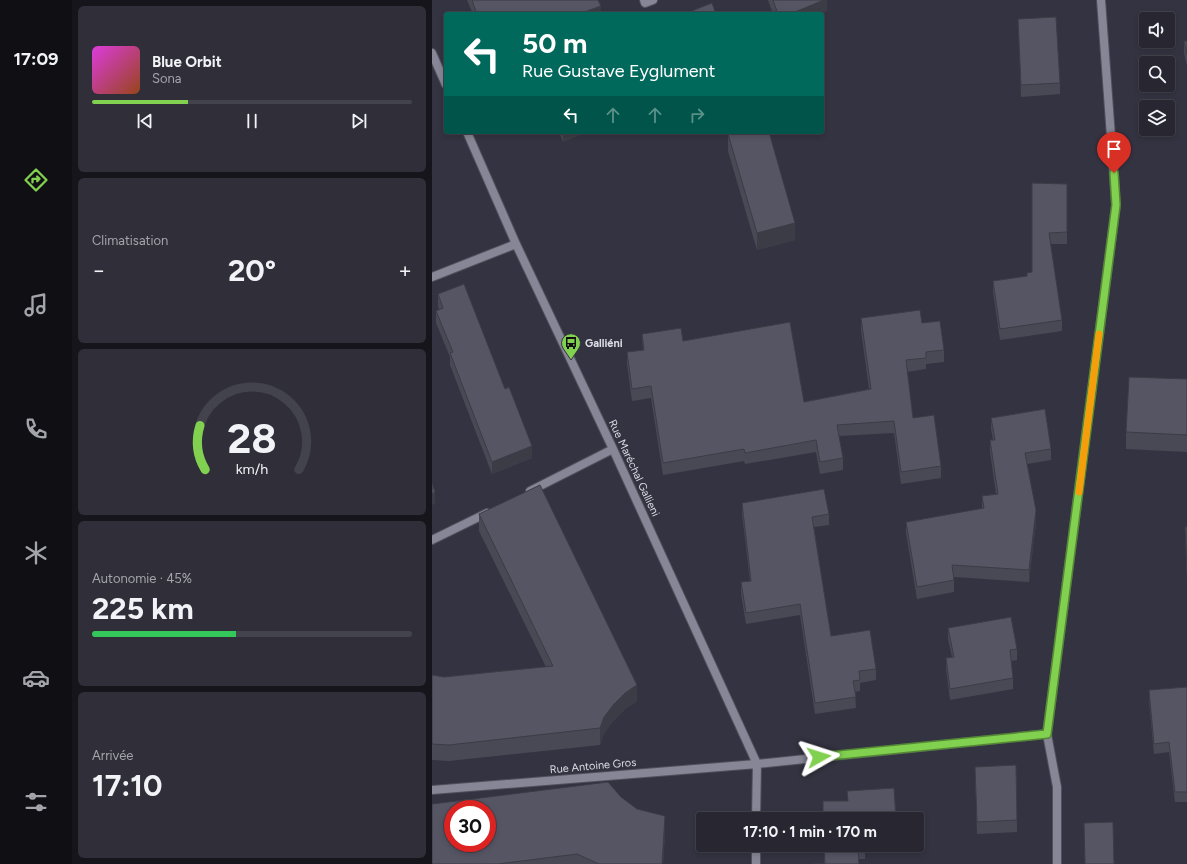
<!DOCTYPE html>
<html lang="fr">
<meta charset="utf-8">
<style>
body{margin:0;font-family:Figtree,sans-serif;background:#2f2e39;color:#f1f3f6;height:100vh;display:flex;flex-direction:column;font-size:15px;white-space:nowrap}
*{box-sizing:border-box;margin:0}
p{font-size:13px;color:#a4a5ab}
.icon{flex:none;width:22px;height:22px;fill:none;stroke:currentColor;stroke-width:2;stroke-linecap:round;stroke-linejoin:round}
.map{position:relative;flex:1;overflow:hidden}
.panel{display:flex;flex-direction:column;gap:6px;padding:6px;background:#15151b;width:360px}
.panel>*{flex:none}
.hud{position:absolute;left:12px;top:12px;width:380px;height:122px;border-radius:4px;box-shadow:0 2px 6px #0003,0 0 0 1px #43434d;background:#00695c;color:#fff;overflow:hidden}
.controls{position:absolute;left:707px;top:12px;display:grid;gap:8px}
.controls a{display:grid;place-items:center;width:36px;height:36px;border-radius:4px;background:#272631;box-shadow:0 2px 6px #0003,0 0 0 1px #43434d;font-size:20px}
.speed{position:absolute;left:12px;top:800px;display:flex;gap:8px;font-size:20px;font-weight:700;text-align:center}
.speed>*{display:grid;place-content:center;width:52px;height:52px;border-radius:50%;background:#272631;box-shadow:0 2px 6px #0003,0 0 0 1px #43434d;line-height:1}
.speed .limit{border:6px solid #d22;background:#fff;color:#111}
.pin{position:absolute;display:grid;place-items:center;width:34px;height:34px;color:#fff;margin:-41px -17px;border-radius:50% 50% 50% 0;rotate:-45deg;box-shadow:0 0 4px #0007}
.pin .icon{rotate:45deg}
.me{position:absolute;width:44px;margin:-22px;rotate:84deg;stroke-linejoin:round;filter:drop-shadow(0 0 3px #0008)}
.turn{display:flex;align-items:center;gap:14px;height:84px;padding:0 12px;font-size:18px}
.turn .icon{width:52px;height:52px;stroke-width:2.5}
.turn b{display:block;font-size:28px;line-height:34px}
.lanes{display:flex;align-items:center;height:38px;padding:0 12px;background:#0003;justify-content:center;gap:20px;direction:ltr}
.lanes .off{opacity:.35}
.big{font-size:30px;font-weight:700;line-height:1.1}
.panel .tile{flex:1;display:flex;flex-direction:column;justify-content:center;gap:6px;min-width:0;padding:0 14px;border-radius:6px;background:#2f2e39}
.panel .dial{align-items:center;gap:0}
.dial svg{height:104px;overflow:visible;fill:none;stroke:#43434d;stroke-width:7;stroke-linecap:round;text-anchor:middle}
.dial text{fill:#f1f3f6;stroke:none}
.song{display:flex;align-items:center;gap:12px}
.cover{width:48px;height:48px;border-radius:6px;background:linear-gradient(135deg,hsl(300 70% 55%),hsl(20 70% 35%))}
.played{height:4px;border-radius:2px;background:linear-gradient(90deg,#81d050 30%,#43434d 30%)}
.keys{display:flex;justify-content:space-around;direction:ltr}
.heat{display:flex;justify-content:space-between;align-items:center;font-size:22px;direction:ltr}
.charge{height:6px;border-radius:3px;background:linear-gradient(90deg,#34c759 45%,#43434d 0)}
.trip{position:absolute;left:264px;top:812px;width:228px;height:40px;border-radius:4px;background:#272631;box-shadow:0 2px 6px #0003,0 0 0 1px #43434d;font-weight:700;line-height:40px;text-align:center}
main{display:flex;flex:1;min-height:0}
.tab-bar{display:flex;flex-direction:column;width:72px;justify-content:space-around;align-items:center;background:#100f14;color:#a4a5ab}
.tab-bar .icon{width:28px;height:28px}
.tab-bar .on{color:#81d050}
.tab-bar b{font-size:18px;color:#f1f3f6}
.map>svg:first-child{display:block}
</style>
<main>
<nav class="tab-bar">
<b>17:09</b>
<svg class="icon on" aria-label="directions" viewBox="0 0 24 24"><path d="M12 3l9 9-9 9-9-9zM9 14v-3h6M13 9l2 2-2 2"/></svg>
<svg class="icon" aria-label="music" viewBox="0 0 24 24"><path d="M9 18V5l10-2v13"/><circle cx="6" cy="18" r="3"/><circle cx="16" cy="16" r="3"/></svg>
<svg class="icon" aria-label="phone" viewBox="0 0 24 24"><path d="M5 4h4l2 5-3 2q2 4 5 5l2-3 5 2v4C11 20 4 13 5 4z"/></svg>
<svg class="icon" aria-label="climate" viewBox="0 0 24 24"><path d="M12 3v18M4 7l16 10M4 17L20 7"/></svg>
<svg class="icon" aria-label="car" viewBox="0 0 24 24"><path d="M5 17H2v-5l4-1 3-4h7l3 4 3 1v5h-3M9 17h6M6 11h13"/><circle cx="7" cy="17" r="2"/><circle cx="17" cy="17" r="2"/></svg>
<svg class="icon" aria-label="filters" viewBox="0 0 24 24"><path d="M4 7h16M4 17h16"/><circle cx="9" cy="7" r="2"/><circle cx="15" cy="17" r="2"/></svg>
</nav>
<section class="panel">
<div class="tile">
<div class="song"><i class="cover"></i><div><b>Blue Orbit</b><p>Sona</p></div></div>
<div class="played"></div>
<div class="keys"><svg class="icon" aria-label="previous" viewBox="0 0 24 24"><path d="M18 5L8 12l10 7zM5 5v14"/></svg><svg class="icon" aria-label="pause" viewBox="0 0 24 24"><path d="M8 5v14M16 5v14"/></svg><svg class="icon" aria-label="next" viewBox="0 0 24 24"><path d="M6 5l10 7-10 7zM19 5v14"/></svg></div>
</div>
<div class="tile"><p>Climatisation</p>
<div class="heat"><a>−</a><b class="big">20°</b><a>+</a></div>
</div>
<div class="tile dial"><svg viewBox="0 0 100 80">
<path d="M14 69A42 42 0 1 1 86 69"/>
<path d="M14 69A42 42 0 0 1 10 35" stroke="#81d050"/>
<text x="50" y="56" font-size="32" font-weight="700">28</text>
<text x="50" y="72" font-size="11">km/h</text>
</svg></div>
<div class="tile"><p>Autonomie · 45%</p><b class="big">225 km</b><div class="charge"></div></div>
<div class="tile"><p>Arrivée</p><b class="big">17:10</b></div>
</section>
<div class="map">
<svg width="755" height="864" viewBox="0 0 755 864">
<rect width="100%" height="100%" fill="#343341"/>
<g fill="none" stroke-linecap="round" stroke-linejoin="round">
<defs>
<path id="street" d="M 212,0 L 213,3 L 221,0
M 0,53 L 14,85
M 35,132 L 84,244 L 181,449 L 325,764 L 324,819
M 0,277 L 84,244
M 98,491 L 181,449
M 0,540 L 55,513
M 0,790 L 325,764 L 615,734
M 324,864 L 324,845
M 625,864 L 625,787 L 615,734 L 684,205 L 669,0"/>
</defs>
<use href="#street" stroke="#51515d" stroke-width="10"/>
<use href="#street" stroke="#868696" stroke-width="8"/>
</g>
<path fill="#494956" d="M 35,0 L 166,0 L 169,14 L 41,14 Z
M 336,0 L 395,0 L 395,11 L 387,14 L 341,14 Z
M 586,19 L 628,83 L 628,94 L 589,97 Z
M 752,41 L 755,41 L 755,66 L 752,53 Z
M 127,132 L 155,132 L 131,142 Z
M 296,134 L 363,240 L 325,250 L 296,151 Z
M 635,184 L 635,244 L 618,244 L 630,320 L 630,331 L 568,340 L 561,292 L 561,281 L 595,276 L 600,272 Z
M 6,294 L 100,458 L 60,474 L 18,365 L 18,357 L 4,323 L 4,311 L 7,310 L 6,306 Z
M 429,318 L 490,323 L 512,350 L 512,362 L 494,364 L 494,369 L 475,372 L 481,418 L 509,466 L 509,478 L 469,484 L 462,433 L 407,436 L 411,458 L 411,470 L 388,474 L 384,452 L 313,464 L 312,461 L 231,475 L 219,398 L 200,401 L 195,364 L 195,352 L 211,350 L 210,334 L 251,341 L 372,402 L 437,389 L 429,330 Z
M 755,379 L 755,452 L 694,449 L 694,432 Z
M 559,418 L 619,449 L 619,460 L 595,464 L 604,522 L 597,582 L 522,577 L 522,592 L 485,599 L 474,533 L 474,522 L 550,509 L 550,496 L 564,494 L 558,452 L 558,440 L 561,440 L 559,429 Z
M 310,503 L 397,514 L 397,525 L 382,527 L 399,636 L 444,669 L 444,680 L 428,683 L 428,691 L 423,692 L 424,708 L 383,714 L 368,615 L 314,624 L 309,594 L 309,582 L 318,581 L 310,514 Z
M 47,514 L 205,701 L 193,709 L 182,720 L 172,733 L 168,745 L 17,761 L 0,760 L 0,675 L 12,677 L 114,667 L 47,531 Z
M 753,527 L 755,527 L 755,579 L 753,539 Z
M 516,628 L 585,649 L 585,660 L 579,661 L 581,678 L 581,689 L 518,700 L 514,669 L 514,658 L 520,657 L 516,639 Z
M 755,687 L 755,802 L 743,802 L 737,752 L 722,754 L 717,700 L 717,690 Z
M 584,765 L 585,832 L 545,834 L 543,767 Z
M 189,797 L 233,834 L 231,864 L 0,864 Z
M 392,845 L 433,845 L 433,859 L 427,859 L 392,864 Z"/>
<path fill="#3c3c46" d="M 392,0 L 395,0 L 395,11 L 387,14 L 358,14 Z
M 169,6 L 169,14 L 147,14 Z
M 131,132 L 155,132 L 131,142 Z
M 363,223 L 363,240 L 325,250 L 325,233 Z
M 100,446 L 100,458 L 60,474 L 60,462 Z
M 3,492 L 3,504 L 0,505 L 0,494 Z
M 604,510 L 604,522 L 597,582 L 597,570 Z
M 205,685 L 205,701 L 193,709 L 182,720 L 172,733 L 168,745 L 168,728 L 172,717 L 182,704 L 193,693 Z
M 233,816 L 233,834 L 231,864 L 230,864 Z"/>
<path fill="#555564" stroke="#3c3c46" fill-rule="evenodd" d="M 40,0 L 166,0 L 169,6 L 147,14 L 45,14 Z
M 341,0 L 392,0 L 358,14 L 346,14 Z
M 280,3 L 284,14 L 252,14 Z
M 624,17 L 628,83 L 589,85 L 586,19 Z
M 752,41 L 755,41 L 755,54 Z
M 303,132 L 337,132 L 363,223 L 325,233 L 296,134 Z
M 600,183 L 635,184 L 635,232 L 617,233 L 630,320 L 568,329 L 561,281 L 595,276 L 595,273 L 600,272 Z
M 32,284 L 73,389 L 77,387 L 100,446 L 60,462 L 18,353 L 21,352 L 4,311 L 11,308 L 6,294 Z
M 488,310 L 490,323 L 508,321 L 512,350 L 494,352 L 494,358 L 474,360 L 481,418 L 502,415 L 509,466 L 469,472 L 462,421 L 405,425 L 411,458 L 388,462 L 384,440 L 313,453 L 312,449 L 231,463 L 219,386 L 200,389 L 195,352 L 212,350 L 210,334 L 249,328 L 251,341 L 358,322 L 372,402 L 439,389 L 429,318 Z
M 697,377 L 755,379 L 755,435 L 694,432 Z
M 613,409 L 619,449 L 593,453 L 604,510 L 597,570 L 520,565 L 522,580 L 485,587 L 474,522 L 552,508 L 550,496 L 566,494 L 558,440 L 563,440 L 559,418 Z
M 0,483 L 3,492 L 0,494 Z
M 108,485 L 205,685 L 193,693 L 182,704 L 172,717 L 168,728 L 17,745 L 0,744 L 0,675 L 12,677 L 121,666 L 47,514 Z
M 392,489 L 397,514 L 380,517 L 399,636 L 438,630 L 444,669 L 427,671 L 428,680 L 421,681 L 424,697 L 383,703 L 368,604 L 314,613 L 309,582 L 319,581 L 310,503 Z
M 753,527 L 755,527 L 755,567 Z
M 579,617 L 585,649 L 578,650 L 581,678 L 518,689 L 514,658 L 522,657 L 516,628 Z
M 755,687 L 755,792 L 743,792 L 737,742 L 722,744 L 717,690 Z
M 584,765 L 585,820 L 545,822 L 543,767 Z
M 176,782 L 189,797 L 205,809 L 233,816 L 230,864 L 167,864 L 145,854 L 66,864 L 0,864 L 0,804 ZM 21,809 L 55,809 L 55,843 L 21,843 Z
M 462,788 L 464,819 L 391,819 L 391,801 L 416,801 L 415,791 Z
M 681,822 L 682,864 L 653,864 L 652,823 Z
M 392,845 L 433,845 L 433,847 L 426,847 L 427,864 L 382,864 L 393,864 Z"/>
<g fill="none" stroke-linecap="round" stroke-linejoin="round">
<defs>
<path id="route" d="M 387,757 L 615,734 L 684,205 L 682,173"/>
</defs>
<use href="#route" stroke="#548734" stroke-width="10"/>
<use href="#route" stroke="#81d050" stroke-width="7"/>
<path stroke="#f59e0b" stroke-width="7" d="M 647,492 L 667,334"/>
</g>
<defs>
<symbol id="bus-pin" viewBox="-11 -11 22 30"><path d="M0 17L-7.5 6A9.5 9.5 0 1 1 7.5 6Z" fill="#81d050" stroke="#343341"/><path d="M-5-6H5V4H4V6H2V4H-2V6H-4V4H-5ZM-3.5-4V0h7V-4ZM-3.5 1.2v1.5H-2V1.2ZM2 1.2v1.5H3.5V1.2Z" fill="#111"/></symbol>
</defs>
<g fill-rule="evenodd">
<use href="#bus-pin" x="128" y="332" width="22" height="30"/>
</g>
<g text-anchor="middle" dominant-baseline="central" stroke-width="4" stroke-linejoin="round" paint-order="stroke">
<g font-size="11" font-weight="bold" fill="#dcdde5" stroke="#343341" text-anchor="start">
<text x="153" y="343">Galliéni</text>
</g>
<g font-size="11" fill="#dcdde5" stroke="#343341">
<text transform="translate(202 468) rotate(65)">Rue Maréchal Gallieni</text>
<text transform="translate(161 766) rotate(-5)">Rue Antoine Gros</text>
</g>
</g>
</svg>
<div class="controls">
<a><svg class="icon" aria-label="sound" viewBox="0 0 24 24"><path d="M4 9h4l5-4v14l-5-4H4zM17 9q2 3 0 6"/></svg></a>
<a><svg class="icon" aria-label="search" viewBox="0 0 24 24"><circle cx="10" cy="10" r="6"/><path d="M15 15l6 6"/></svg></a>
<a><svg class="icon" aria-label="layers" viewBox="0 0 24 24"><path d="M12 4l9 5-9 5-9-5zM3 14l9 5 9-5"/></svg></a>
</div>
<div class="speed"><div class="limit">30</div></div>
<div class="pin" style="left:682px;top:173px;background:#d93025"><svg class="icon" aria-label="arrive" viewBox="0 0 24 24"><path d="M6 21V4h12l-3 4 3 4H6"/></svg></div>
<svg class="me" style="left:387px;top:757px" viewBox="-20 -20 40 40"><path d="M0-17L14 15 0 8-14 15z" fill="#81d050" stroke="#fff" stroke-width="4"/></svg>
<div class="trip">17:10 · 1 min · 170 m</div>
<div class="hud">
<div class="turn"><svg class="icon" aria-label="left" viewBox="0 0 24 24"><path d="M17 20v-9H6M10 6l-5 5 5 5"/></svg><div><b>50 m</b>Rue Gustave Eyglument</div></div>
<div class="lanes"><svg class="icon" aria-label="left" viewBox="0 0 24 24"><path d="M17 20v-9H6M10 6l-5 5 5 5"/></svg><svg class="icon off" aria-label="ahead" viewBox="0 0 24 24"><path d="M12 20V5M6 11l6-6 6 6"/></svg><svg class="icon off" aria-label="ahead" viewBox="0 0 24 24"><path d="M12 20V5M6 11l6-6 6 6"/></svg><svg class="icon off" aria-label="right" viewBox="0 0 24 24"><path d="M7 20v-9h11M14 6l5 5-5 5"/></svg></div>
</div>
</div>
</main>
